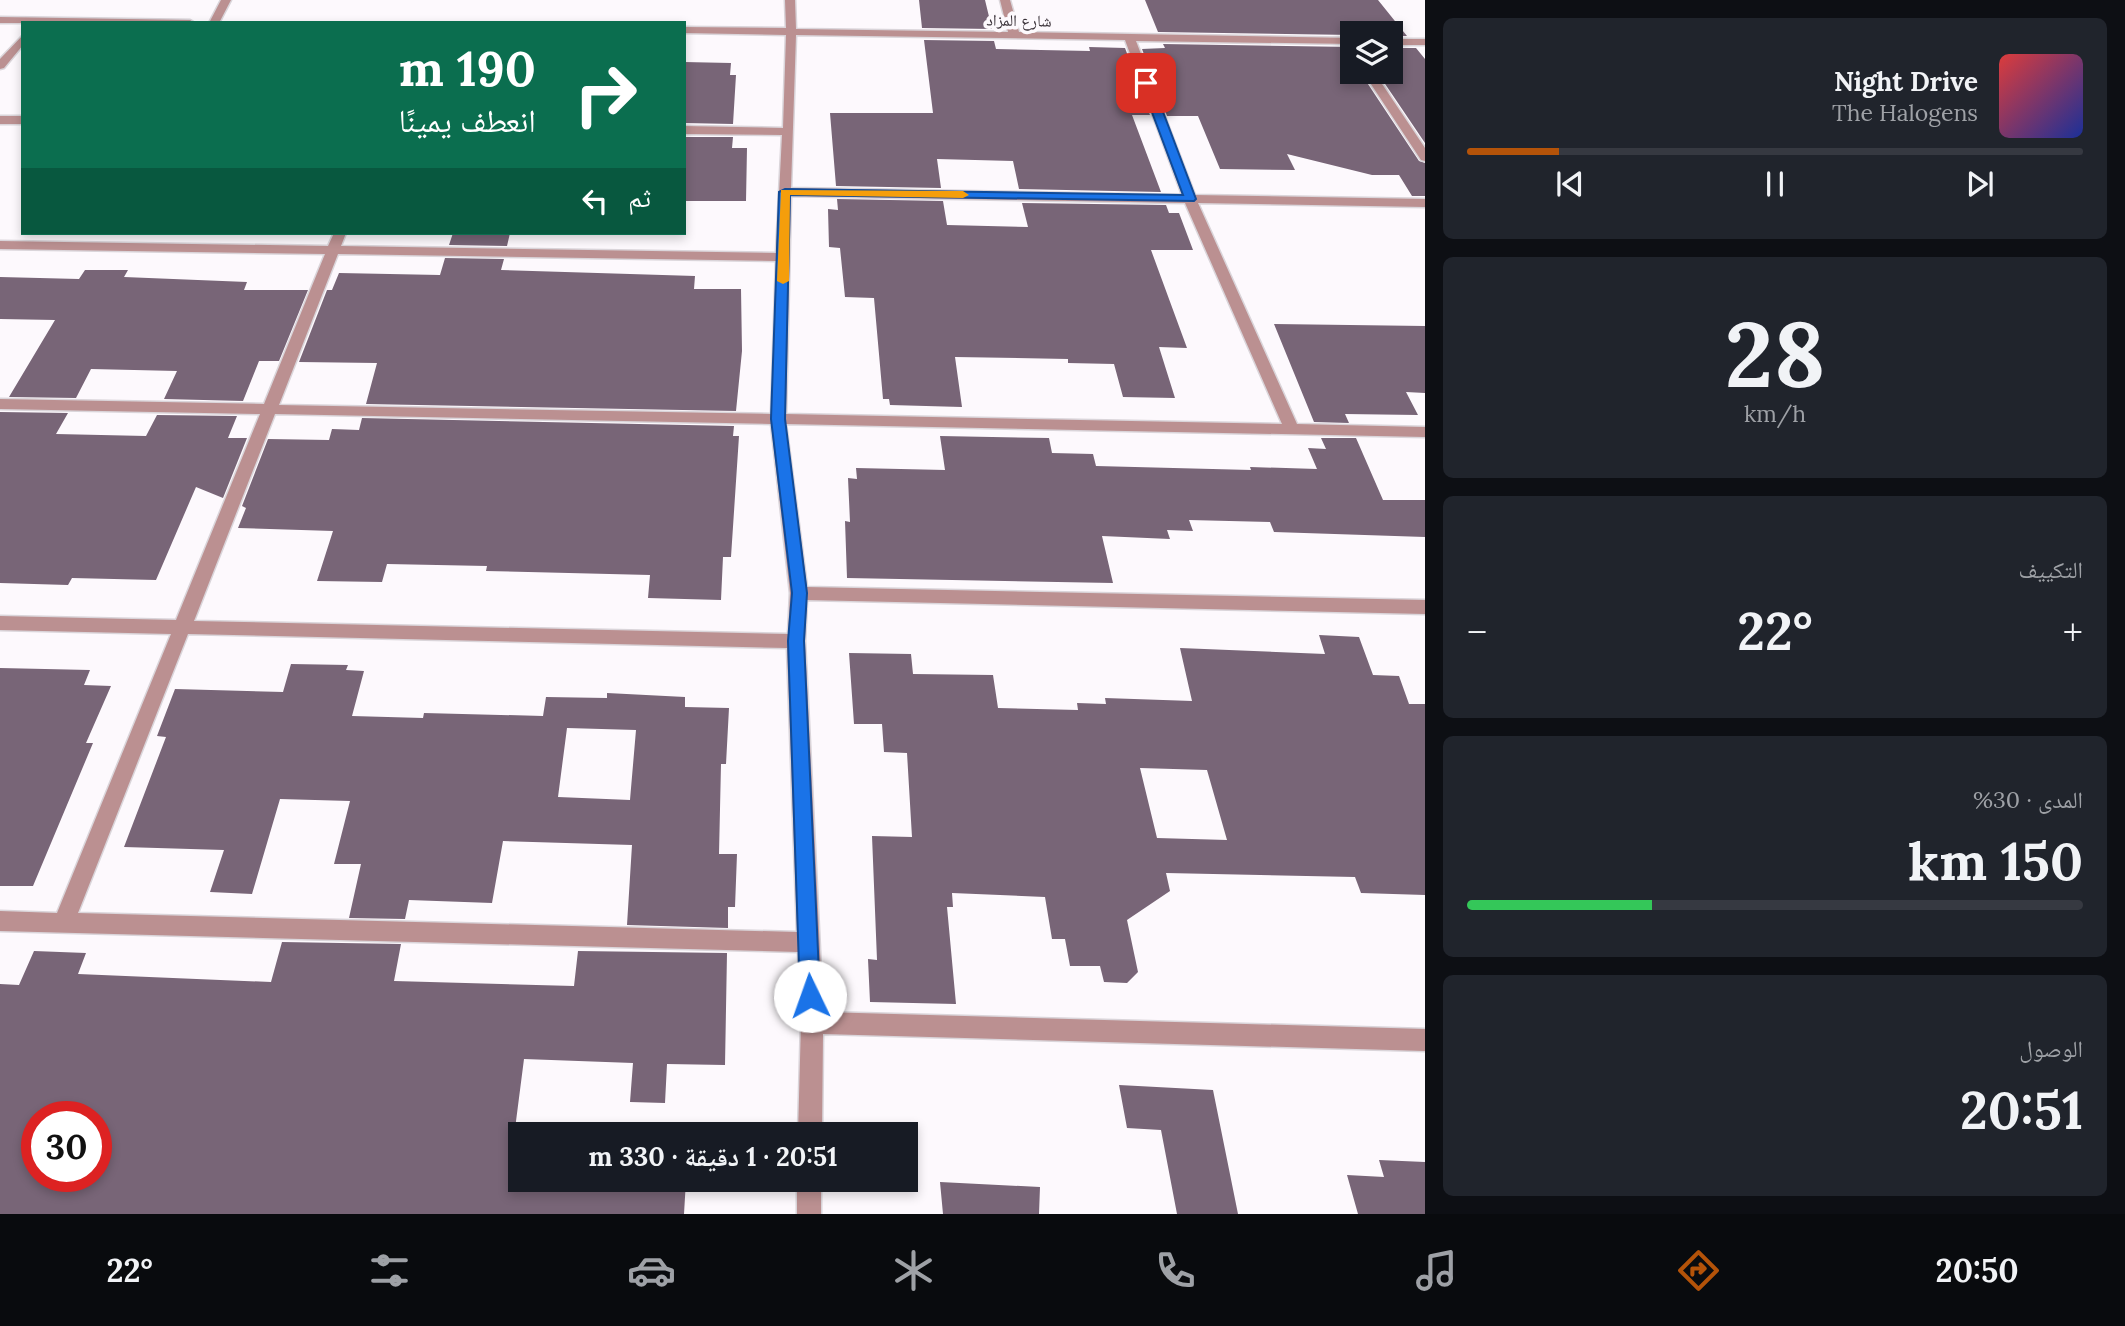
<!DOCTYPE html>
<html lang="ar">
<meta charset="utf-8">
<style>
body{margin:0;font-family:Lora,"Noto Naskh Arabic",serif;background:#20242c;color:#f1f3f6;direction:rtl;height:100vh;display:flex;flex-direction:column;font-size:26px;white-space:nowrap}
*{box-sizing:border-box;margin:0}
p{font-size:23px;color:#9ea1a6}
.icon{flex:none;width:38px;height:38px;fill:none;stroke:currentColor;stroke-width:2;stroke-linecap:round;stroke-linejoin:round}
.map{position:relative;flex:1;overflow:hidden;direction:ltr}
.details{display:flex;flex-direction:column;gap:18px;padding:18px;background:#0d0f14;width:700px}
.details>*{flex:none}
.banner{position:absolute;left:21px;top:21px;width:665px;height:214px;border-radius:0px;box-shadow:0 4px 10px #0003;direction:rtl;background:#0b6e4f;color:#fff;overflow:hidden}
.fabs{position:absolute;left:1340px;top:21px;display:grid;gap:14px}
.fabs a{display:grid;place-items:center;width:63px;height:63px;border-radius:0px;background:#171b24;box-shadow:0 4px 10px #0003;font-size:35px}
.speed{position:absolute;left:21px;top:1101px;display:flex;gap:14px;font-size:35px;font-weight:700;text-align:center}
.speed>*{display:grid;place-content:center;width:91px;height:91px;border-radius:50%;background:#171b24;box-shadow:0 4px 10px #0003;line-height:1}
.speed .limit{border:10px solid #d22;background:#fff;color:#111}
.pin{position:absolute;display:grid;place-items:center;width:60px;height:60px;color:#fff;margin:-30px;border-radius:14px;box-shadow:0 4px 10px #0006}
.me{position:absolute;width:77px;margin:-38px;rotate:357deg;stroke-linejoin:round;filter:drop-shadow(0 0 5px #0008)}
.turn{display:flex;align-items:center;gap:24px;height:147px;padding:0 35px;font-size:32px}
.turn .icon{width:91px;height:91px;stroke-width:2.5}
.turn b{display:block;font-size:49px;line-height:60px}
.then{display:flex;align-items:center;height:66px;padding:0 35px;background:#0003;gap:14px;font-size:26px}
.big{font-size:52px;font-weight:700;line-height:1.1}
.details .tile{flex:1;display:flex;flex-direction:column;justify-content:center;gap:10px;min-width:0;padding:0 24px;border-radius:10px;background:#20242c}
.details .dial{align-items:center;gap:0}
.dial b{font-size:91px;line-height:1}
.song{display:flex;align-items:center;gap:21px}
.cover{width:84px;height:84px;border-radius:10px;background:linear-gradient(135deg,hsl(0 70% 55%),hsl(230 70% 35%))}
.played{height:7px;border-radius:4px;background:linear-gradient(90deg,#b45309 15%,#363941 15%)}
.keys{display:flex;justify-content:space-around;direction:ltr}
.heat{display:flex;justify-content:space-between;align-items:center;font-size:38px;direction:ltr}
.charge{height:10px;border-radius:5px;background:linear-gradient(90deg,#34c759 30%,#363941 0)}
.trip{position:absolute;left:508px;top:1122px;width:410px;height:70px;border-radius:0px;background:#171b24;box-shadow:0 4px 10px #0003;font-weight:700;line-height:70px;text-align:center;direction:rtl}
.tabs{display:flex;height:112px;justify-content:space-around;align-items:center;background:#090b0e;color:#9ea1a6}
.tabs .icon{width:49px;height:49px}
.tabs .active{color:#b45309}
.tabs b{font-size:32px;color:#f1f3f6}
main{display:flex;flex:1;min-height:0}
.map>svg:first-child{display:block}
</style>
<main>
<section class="details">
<div class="tile">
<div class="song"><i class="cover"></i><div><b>Night Drive</b><p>The Halogens</p></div></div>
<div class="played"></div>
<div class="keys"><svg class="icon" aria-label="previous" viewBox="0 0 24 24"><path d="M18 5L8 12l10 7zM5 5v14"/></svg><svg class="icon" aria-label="pause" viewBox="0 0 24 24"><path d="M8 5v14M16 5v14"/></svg><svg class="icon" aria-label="next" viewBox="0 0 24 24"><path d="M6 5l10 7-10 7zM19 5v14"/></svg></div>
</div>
<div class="tile dial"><b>28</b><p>km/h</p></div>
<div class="tile"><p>التكييف</p>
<div class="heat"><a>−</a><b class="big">22°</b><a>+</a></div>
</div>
<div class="tile"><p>المدى · 30%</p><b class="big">150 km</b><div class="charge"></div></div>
<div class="tile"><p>الوصول</p><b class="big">20:51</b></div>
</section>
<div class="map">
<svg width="1425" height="1214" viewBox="0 0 1425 1214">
<rect width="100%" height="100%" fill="#fdf9fd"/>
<path fill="#786577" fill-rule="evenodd" d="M 919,0 L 985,0 L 992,29 L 922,28 Z
M 1145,0 L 1378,0 L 1407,36 L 1391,36 L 1391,33 L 1353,33 L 1353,35 L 1158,32 Z
M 924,40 L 994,41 L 996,49 L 1090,51 L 1089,47 L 1125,48 L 1150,115 L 1132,115 L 1161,192 L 1019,189 L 1013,161 L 937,159 L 941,188 L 836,186 L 830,113 L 933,113 Z
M 1163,44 L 1353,47 L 1353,72 L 1360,72 L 1419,161 L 1425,163 L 1425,196 L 1412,196 L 1399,175 L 1372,175 L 1287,154 L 1295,170 L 1220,169 L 1198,116 L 1167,116 L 1142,49 L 1165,48 Z
M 1391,48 L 1416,48 L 1425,59 L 1425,143 L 1377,72 L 1391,72 Z
M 684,62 L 731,63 L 730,75 L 736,75 L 733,124 L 684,123 Z
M 684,137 L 733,137 L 732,148 L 747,148 L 746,201 L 684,201 Z
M 837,199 L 943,201 L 947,225 L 1028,227 L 1022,203 L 1166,205 L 1169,213 L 1179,213 L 1193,250 L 1151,250 L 1187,348 L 1159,347 L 1175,398 L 1123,397 L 1114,364 L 1068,363 L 1068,359 L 955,357 L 962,407 L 890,405 L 889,399 L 883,399 L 874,298 L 845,297 L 840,248 L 829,247 L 828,209 L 838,210 Z
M 453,233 L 510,233 L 507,246 L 449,245 Z
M 445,258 L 504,259 L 501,270 L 695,276 L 694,289 L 741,289 L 742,351 L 736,411 L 366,404 L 377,363 L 299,362 L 327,290 L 332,290 L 339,273 L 440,275 Z
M 85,270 L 128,270 L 124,277 L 247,282 L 244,290 L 308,290 L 279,361 L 259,361 L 243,401 L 164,399 L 177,371 L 91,369 L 76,398 L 9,397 L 55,320 L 0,319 L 0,277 L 79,279 Z
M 1274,324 L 1425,326 L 1425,393 L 1406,392 L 1418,415 L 1345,414 L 1349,423 L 1314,422 Z
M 0,412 L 68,413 L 56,434 L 146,436 L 157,415 L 237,416 L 228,438 L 247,438 L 223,498 L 196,487 L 156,580 L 72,578 L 68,585 L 0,583 Z
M 362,418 L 734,426 L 733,436 L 739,436 L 731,557 L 723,557 L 721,600 L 648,598 L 650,575 L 486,571 L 487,566 L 387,564 L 382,582 L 317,581 L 333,531 L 238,528 L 246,508 L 242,506 L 268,439 L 329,440 L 332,429 L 359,430 Z
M 940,436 L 1049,438 L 1052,453 L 1093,454 L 1096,466 L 1251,470 L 1250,467 L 1317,469 L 1308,448 L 1326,449 L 1321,438 L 1356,438 L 1383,500 L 1425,500 L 1425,537 L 1274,532 L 1270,522 L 1189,520 L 1193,531 L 1167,530 L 1170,539 L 1102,536 L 1113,583 L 847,578 L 845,521 L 850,522 L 848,478 L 857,479 L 856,468 L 945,470 Z
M 1319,635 L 1359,637 L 1373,675 L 1399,676 L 1409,704 L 1425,704 L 1425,895 L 1361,893 L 1355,877 L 1166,873 L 1170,891 L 1127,920 L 1138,972 L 1127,983 L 1104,982 L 1100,966 L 1070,966 L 1065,939 L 1052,939 L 1045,897 L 952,893 L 953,907 L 947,907 L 956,1004 L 870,1002 L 868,959 L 877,960 L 872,836 L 912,837 L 907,753 L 884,752 L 882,724 L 854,724 L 849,653 L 911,654 L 913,674 L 993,675 L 998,708 L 1078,710 L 1077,703 L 1106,704 L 1105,698 L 1192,701 L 1180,648 L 1325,654 ZM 1140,768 L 1207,770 L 1227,840 L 1157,838 Z
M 291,664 L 348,665 L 346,670 L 364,671 L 352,716 L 423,718 L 424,713 L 543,716 L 546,697 L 607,698 L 607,693 L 685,697 L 685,707 L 729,708 L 726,764 L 721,764 L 719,854 L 737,854 L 735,907 L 728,907 L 728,928 L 627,925 L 632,845 L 503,841 L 492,903 L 409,900 L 405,919 L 349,918 L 361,864 L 334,864 L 350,801 L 280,799 L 252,894 L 210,892 L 224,850 L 124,847 L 166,737 L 157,736 L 175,689 L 283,692 ZM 567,728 L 636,730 L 630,800 L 558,797 Z
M 0,668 L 90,670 L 84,685 L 111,686 L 86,743 L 93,743 L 33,886 L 0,886 Z
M 282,942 L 401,944 L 394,981 L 574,986 L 578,951 L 727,953 L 725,1065 L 667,1064 L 665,1103 L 630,1102 L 633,1063 L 524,1059 L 511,1160 L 517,1160 L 515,1180 L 686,1180 L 684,1214 L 0,1214 L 0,984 L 19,985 L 34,951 L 86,953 L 78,974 L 271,982 ZM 37,1116 L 96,1116 L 96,1176 L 37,1176 Z
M 1119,1085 L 1213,1090 L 1238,1214 L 1177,1214 L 1161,1130 L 1127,1128 Z
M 1379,1160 L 1425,1162 L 1425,1214 L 1358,1214 L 1347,1175 L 1384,1177 Z
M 940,1182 L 1040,1187 L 1039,1214 L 943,1214 Z"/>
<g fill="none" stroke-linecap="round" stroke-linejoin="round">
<defs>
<path id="minor" d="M 221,0 L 231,0 L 219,23 L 209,23 Z
M 785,0 L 795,0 L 796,29 L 1008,32 L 1000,0 L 1010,0 L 1019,32 L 1353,38 L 1353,44 L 1136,41 L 1195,195 L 1425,199 L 1425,207 L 1198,203 L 1297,424 L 1425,427 L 1425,437 L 786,424 L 807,587 L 1425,600 L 1425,614 L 807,600 L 805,641 L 823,1012 L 1425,1029 L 1425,1051 L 823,1034 L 822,1134 L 798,1134 L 801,1023 L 798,952 L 0,931 L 0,911 L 57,913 L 171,634 L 0,630 L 0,616 L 176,620 L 260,414 L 0,409 L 0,399 L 264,404 L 325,254 L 0,249 L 0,241 L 328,246 L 334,233 L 346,233 L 341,246 L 776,253 L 782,135 L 684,134 L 684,126 L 783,128 L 786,35 L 684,33 L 684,27 L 786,28 ZM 796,35 L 1125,40 L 1182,195 L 791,188 ZM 791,196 L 1185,203 L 1282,424 L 786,414 ZM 338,254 L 776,261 L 771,414 L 279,405 ZM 275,414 L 771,424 L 790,593 L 788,634 L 194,621 ZM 188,634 L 787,648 L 797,932 L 78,913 Z
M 0,17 L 190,20 L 195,23 L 0,23 Z
M 23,35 L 23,45 L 4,68 L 0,69 L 0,59 Z
M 1391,39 L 1425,39 L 1425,45 L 1391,45 Z
M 1363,72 L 1374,72 L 1425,148 L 1425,161 L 1421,160 Z
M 0,116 L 23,116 L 23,124 L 0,124 Z
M 797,1180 L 821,1180 L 821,1214 L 797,1214 Z"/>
</defs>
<use href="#minor" stroke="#dad5da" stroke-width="3"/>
<use href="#minor" fill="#bb9091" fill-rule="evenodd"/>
</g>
<path fill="#1a73e8" stroke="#114b97" stroke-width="2" d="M 1146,80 L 1152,83 L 1196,199 L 1194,201 L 790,195 L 785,419 L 807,593 L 804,641 L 820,996 L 817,1003 L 810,1006 L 803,1003 L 800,996 L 788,641 L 792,593 L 771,419 L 779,192 L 785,189 L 1183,195 L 1141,83 Z"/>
<path fill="#f59e0b" d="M 781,190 L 963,191 L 969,195 L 963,198 L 790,195 L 789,281 L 783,284 L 777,281 Z"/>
<g text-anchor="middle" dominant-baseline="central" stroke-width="7" stroke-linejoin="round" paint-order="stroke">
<g font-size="16" fill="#3a3239" stroke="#fdf9fd">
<text transform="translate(1019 20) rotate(1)">شارع المزاد</text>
</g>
</g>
</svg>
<div class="fabs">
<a><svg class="icon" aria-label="layers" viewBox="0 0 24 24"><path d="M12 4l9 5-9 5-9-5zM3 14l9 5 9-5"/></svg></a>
</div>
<div class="speed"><div class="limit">30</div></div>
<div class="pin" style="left:1146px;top:83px;background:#d93025"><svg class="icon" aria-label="arrive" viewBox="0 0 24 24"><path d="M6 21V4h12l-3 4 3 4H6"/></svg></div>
<svg class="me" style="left:810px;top:996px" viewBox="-20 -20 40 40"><circle r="19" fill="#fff"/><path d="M0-13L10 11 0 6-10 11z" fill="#1a73e8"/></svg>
<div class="trip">20:51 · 1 دقيقة · 330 m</div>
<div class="banner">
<div class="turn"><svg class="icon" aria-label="right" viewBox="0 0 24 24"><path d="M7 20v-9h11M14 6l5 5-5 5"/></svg><div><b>190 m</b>انعطف يمينًا</div></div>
<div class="then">ثم<svg class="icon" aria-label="left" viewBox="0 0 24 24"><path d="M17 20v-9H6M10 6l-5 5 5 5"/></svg></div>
</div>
</div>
</main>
<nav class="tabs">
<b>20:50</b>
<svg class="icon active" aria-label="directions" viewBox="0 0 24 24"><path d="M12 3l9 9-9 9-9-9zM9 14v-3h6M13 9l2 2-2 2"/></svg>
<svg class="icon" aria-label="music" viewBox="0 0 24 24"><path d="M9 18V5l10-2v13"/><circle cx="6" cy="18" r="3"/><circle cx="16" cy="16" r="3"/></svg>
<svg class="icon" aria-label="phone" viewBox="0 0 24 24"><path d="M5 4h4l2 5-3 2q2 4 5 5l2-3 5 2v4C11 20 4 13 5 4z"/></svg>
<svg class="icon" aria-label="climate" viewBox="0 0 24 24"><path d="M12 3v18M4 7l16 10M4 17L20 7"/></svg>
<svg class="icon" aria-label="car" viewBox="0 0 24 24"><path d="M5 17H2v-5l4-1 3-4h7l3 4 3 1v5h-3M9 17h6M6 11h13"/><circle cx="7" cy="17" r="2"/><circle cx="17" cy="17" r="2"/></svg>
<svg class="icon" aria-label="filters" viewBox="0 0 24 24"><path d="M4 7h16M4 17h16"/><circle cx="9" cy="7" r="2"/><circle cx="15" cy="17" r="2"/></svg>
<b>22°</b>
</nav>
